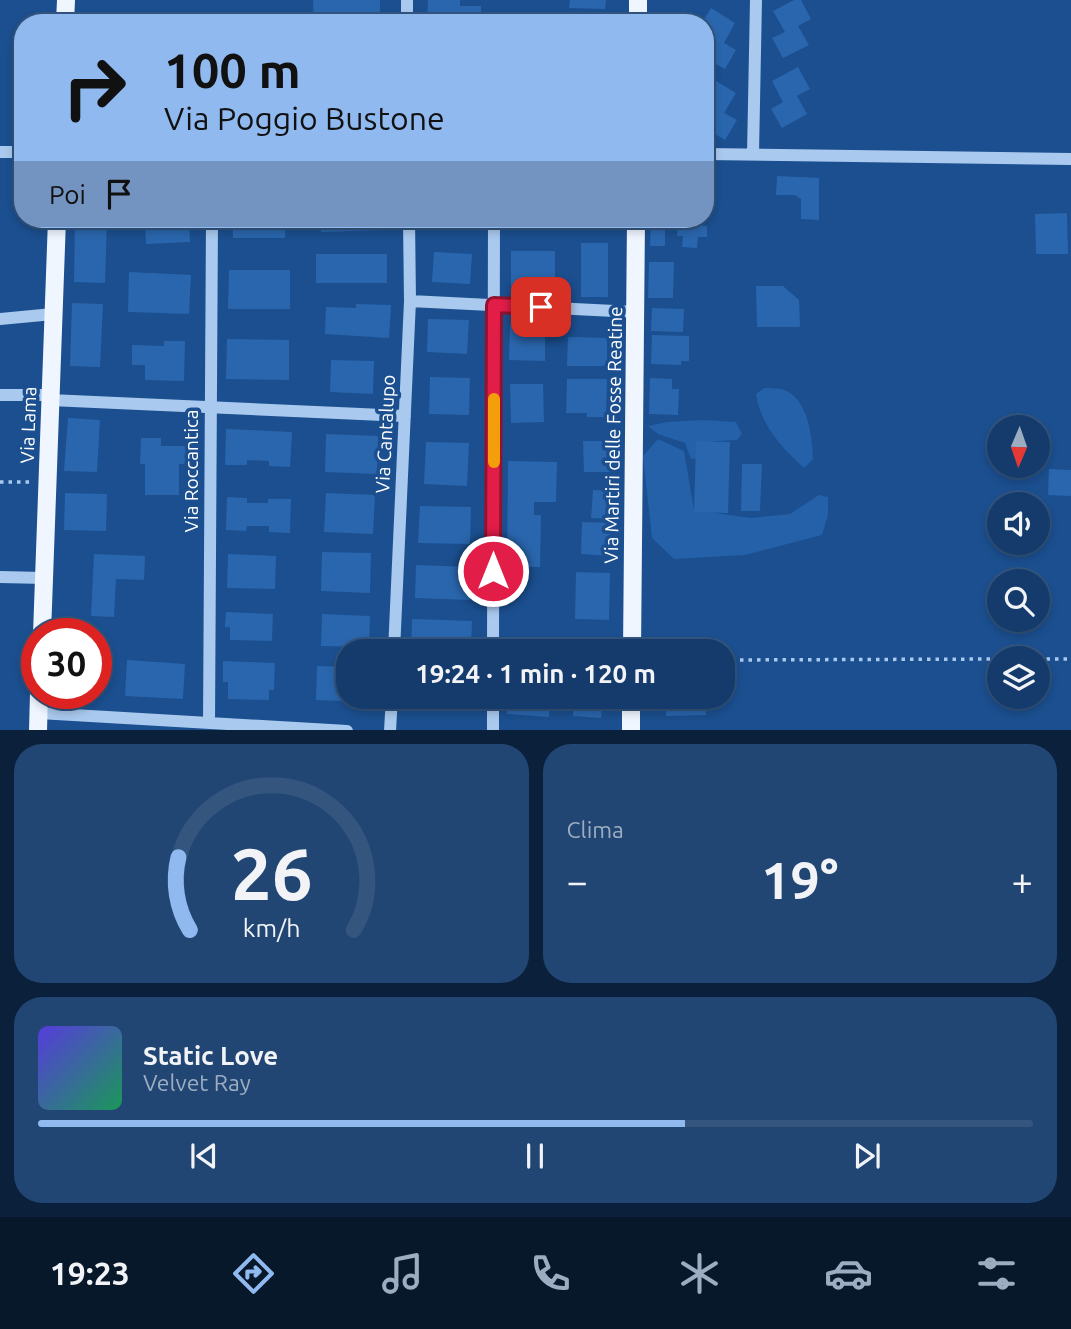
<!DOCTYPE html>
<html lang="it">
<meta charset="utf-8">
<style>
body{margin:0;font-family:Ubuntu,sans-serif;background:#214673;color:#f1f3f6;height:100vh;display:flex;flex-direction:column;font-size:26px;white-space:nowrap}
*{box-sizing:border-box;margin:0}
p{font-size:23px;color:#9dadc1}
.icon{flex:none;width:38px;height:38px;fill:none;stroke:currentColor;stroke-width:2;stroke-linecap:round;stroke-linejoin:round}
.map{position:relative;height:730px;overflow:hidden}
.panel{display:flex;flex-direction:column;gap:14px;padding:14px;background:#0b203b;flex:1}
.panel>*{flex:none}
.top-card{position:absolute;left:14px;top:14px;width:700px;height:214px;border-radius:28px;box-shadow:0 4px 10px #0003,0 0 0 2px #33557e;background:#90b9f0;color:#111;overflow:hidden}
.needle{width:46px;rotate:182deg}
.fabs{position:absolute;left:987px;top:415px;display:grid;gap:14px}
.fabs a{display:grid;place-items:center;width:63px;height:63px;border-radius:50%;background:#143b6b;box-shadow:0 4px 10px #0003,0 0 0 2px #33557e;font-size:35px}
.speed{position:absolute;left:21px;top:618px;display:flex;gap:14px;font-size:35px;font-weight:700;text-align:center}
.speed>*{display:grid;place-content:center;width:91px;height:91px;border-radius:50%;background:#143b6b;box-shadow:0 4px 10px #0003,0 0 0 2px #33557e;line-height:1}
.speed .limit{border:10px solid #d22;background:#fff;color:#111}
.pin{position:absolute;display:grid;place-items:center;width:60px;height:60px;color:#fff;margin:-30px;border-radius:14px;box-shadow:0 4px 10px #0006}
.me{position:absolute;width:77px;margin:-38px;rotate:0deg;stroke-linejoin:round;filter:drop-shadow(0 0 5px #0008)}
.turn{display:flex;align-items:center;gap:24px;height:147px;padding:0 35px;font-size:32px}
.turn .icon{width:91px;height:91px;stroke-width:2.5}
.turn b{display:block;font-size:49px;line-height:60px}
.then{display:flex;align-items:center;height:66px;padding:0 35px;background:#0003;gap:14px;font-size:26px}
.big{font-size:52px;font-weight:600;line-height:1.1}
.panel .card{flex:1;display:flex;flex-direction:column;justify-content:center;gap:10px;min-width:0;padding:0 24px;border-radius:28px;background:#214673}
.panel .dial{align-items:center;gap:0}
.dial svg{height:182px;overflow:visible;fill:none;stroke:#33557e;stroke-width:7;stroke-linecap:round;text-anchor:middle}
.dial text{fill:#f1f3f6;stroke:none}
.song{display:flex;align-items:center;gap:21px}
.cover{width:84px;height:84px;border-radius:10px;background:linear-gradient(135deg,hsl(250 70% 55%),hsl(150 70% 35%))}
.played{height:7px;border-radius:4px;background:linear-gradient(90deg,#90b9f0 65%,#33557e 65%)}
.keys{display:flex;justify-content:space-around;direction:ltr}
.heat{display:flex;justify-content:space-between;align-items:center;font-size:38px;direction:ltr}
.panel .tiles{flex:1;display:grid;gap:14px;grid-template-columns:1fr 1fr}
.card:last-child{grid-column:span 2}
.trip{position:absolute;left:336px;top:639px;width:399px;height:70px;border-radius:28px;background:#143b6b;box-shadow:0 4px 10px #0003,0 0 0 2px #33557e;font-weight:600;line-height:70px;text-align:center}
.menu{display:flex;height:112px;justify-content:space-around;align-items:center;background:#08182b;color:#9dadc1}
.menu .icon{width:49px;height:49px}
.menu .active{color:#90b9f0}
.menu b{font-size:32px;color:#f1f3f6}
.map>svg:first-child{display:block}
</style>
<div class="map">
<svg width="1071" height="731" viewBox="0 0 1071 731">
<rect width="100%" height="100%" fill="#1b4f8f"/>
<path fill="#2461a8" d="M 764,388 C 771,388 780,388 787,391 C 809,403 812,437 813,459 L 804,468 C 782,448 760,424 756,394 Z
M 704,420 L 736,422 L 742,434 L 737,440 L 701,442 L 698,458 L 691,459 L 685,443 L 658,434 L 648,426 L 667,422 Z
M 658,439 L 684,451 L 694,510 L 751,518 L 790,514 L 819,495 L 828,497 L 828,515 L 822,535 L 745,555 L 674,559 L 652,538 L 643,456 Z"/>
<path fill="#2a66ad" d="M 313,0 L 380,0 L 380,23 L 314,23 Z
M 428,0 L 460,0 L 460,6 L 481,6 L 481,20 L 493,21 L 493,23 L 427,23 Z
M 570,0 L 606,0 L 605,9 L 569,8 Z
M 794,0 L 801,0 L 811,19 L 798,26 L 809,45 L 783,58 L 772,38 L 785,32 L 773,11 Z
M 711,8 L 735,23 L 724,43 L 736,50 L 725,69 L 705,58 L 705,40 L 708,35 L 705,33 L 705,23 L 702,23 Z
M 798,67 L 810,89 L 797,96 L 807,114 L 782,128 L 771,109 L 783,102 L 772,81 Z
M 711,78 L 736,93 L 724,113 L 737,120 L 725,140 L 705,128 L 705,111 L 708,105 L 705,103 L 705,89 Z
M 777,176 L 819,178 L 819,220 L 801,219 L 801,199 L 795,195 L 776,195 Z
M 1067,213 L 1068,254 L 1036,254 L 1035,214 Z
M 145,219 L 189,219 L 190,242 L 146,244 Z
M 233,219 L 285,219 L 285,238 L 233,238 Z
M 320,219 L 381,219 L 381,230 L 321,232 Z
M 431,219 L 470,219 L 470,229 L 431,229 Z
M 511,219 L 548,219 L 548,227 L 511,228 Z
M 578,219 L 608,219 L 608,229 L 577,228 Z
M 651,219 L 665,219 L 665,246 L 650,246 Z
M 682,219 L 699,219 L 699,225 L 707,226 L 707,237 L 698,237 L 697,248 L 682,247 L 683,236 L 677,236 L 678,226 L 681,226 Z
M 75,220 L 107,221 L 105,283 L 74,282 Z
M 581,243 L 608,243 L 608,297 L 581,297 Z
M 511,251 L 555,251 L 555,286 L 511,286 Z
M 434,252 L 472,254 L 470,284 L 432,282 Z
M 316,254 L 387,254 L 387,283 L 316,283 Z
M 649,262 L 674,262 L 673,298 L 648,298 Z
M 229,270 L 290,270 L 290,309 L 228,309 Z
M 129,272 L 191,275 L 189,314 L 128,312 Z
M 756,286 L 783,286 L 799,300 L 800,327 L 757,327 Z
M 72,303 L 103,304 L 100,367 L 70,366 Z
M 356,304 L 391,305 L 389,338 L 325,334 L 326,307 L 356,308 Z
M 652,308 L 684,309 L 683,332 L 651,331 Z
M 428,319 L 469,320 L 467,354 L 427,352 Z
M 510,325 L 545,326 L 545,361 L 509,360 Z
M 652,335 L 689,336 L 689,361 L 681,361 L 681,365 L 651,364 Z
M 568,337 L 607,338 L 607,366 L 567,366 Z
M 227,339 L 289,340 L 289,380 L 226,379 Z
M 164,341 L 185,341 L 184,381 L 145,380 L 145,365 L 132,365 L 132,345 L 164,346 Z
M 331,360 L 374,361 L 373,394 L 330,392 Z
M 430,377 L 470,378 L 469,415 L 429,414 Z
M 650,378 L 672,379 L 672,389 L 679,389 L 678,415 L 649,414 Z
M 567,379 L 607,379 L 606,417 L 587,417 L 587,413 L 566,413 Z
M 510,384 L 543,384 L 544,422 L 511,423 Z
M 68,418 L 100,420 L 97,472 L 64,471 Z
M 226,429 L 292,432 L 290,467 L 269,466 L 269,461 L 247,460 L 247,465 L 225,465 Z
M 326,434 L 378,436 L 377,474 L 325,472 Z
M 141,438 L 161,438 L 161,446 L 187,446 L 186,464 L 179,464 L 179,495 L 145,495 L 145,464 L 140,464 Z
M 583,441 L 611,441 L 610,472 L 584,472 Z
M 696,441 L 730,442 L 728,513 L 694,512 Z
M 426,442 L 469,443 L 467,486 L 424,484 Z
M 508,461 L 557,462 L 556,502 L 534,502 L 534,515 L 541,515 L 540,567 L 507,567 Z
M 742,464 L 762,464 L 760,511 L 741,511 Z
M 1049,469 L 1071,470 L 1071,496 L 1048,495 Z
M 593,490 L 611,491 L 610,519 L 591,518 Z
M 65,493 L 107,494 L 106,531 L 64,530 Z
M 326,493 L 375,495 L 373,534 L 324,532 Z
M 227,497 L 247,498 L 247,503 L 268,503 L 268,499 L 291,499 L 290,533 L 269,532 L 269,526 L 247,526 L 246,531 L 226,530 Z
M 420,506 L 471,507 L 470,544 L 418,543 Z
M 582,522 L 611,523 L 610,556 L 581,554 Z
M 322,552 L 371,553 L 370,593 L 321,591 Z
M 94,554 L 145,556 L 144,580 L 116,579 L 114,617 L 91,616 Z
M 228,554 L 276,556 L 275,589 L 227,588 Z
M 416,565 L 471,567 L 470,600 L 415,598 Z
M 576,572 L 610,573 L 609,620 L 575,619 Z
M 226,612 L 273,614 L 272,641 L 230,640 L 230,627 L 225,627 Z
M 322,614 L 370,616 L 369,647 L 321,646 Z
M 412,619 L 472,621 L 471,651 L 411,651 Z
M 127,660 L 185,664 L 183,699 L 125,696 Z
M 223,661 L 275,663 L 274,690 L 269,690 L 269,700 L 228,699 L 228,682 L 223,682 Z
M 317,666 L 348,667 L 348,696 L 365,696 L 365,702 L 316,700 Z
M 410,696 L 470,696 L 469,711 L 409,709 Z
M 508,696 L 550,696 L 549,717 L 507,714 Z
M 574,696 L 603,696 L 601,718 L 573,716 Z
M 666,696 L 705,696 L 706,715 L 666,716 Z"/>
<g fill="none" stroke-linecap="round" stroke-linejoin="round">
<path stroke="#a9c9ee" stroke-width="3.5" stroke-dasharray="3.5 5" stroke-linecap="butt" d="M 0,482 L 31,482
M 1038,659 L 1071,659
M 723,660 L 999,659"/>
<path stroke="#a9c9ee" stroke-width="12" d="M 407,0 L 407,23
M 0,152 L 23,152
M 705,154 L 1071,159
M 753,154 L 756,0
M 410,301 L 635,312
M 0,319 L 53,314
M 0,395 L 50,395
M 50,400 L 405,416
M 0,577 L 44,578
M 394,651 L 410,301 L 409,219
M 493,651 L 494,219
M 39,713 L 347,731
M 209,723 L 212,219
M 390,731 L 392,696
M 493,731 L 493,696"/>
<path stroke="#f0f6ff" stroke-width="18" d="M 65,23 L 66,0
M 638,23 L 638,0
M 42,634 L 57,219
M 632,651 L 636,219
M 38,731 L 39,693
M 631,731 L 631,696"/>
</g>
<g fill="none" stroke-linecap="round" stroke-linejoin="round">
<defs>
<path id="route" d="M 493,571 L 494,305 L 541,307"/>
</defs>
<use href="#route" stroke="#92132f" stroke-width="18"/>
<use href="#route" stroke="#e11d48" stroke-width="12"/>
<path stroke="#f59e0b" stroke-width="12" d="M 494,462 L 494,399"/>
</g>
<g text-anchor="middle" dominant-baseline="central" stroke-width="7" stroke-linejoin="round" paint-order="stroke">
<g font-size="19" fill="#fff" stroke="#1b4f8f">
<text transform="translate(28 425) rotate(-88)">Via Lama</text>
<text transform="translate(385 434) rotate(-87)">Via Cantalupo</text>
<text transform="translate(613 435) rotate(-89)">Via Martiri delle Fosse Reatine</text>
<text transform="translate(191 471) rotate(-90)">Via Roccantica</text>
</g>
</g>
</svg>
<div class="fabs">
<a><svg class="needle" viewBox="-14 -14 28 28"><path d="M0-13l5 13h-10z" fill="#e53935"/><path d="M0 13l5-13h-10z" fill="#9dadc1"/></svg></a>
<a><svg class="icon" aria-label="sound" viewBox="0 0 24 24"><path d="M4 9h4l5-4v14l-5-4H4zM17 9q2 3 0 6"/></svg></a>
<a><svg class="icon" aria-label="search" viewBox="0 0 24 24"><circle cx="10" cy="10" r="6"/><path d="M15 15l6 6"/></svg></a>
<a><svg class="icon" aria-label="layers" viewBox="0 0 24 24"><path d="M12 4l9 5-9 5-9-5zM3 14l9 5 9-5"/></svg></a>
</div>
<div class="speed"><div class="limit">30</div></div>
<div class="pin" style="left:541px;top:307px;background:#d93025"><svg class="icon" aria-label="arrive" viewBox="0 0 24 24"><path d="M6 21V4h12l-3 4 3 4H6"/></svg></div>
<svg class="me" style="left:493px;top:571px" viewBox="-20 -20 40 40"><circle r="17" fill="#e11d48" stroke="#fff" stroke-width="3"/><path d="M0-11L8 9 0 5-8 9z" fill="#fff"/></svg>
<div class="trip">19:24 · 1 min · 120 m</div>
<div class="top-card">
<div class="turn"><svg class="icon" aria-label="right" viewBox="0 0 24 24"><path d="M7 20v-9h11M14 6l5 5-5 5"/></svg><div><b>100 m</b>Via Poggio Bustone</div></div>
<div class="then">Poi<svg class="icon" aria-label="arrive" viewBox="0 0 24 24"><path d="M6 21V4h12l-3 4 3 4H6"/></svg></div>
</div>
</div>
<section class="panel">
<div class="tiles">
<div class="card dial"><svg viewBox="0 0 100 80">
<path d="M14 69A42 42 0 1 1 86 69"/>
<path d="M14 69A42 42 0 0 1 9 37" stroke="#90b9f0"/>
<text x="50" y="56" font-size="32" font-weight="700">26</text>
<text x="50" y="72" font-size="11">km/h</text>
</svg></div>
<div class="card"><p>Clima</p>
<div class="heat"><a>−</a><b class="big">19°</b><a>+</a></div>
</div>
<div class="card">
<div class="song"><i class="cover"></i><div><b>Static Love</b><p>Velvet Ray</p></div></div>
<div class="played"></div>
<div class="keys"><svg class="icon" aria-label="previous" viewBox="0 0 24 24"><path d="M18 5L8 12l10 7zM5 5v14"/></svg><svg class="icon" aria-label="pause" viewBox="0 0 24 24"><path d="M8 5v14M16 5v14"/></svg><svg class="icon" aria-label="next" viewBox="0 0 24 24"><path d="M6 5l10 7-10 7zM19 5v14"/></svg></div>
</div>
</div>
</section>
<nav class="menu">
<b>19:23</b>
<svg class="icon active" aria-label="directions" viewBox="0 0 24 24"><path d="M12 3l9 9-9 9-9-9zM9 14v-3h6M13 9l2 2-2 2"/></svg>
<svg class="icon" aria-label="music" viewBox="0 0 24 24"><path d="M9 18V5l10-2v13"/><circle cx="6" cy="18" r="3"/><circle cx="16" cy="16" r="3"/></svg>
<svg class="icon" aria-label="phone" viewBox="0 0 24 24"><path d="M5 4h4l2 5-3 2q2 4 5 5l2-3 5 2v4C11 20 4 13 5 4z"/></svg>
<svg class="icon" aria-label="climate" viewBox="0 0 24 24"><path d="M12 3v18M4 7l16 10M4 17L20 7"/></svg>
<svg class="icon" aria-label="car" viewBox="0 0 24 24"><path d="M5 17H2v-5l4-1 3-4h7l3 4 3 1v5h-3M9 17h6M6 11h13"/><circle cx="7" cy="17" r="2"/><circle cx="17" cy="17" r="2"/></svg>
<svg class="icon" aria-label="filters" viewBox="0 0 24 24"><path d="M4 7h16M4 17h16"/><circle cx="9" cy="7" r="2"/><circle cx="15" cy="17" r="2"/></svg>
</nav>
